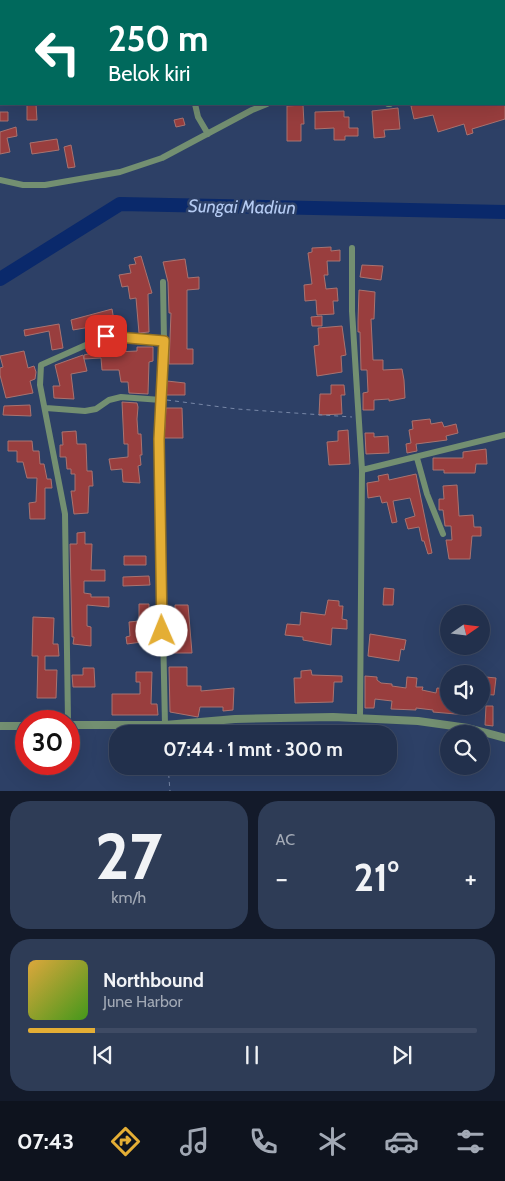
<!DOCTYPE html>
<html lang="id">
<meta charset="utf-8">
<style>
body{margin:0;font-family:Cabin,sans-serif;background:#2e3c56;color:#f1f3f6;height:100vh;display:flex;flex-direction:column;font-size:19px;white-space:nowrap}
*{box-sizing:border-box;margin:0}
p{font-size:16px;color:#a2a9b5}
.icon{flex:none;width:28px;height:28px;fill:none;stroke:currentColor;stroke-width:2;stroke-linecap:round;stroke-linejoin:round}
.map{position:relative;height:791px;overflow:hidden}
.side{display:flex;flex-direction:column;gap:10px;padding:10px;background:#131a2a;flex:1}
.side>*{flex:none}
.top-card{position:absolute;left:0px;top:0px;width:505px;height:105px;box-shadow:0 5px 20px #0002,0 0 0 1px #3f4b64;background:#00695c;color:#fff;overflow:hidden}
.needle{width:32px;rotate:76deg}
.controls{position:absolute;left:440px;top:605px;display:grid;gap:10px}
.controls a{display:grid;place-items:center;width:50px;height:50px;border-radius:50%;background:#22304c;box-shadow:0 5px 20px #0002,0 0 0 1px #3f4b64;font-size:25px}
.speed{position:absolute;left:15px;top:710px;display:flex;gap:10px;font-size:25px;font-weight:700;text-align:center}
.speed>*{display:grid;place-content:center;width:65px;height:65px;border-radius:50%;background:#22304c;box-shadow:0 5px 20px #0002,0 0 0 1px #3f4b64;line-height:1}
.speed .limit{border:8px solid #d22;background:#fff;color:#111}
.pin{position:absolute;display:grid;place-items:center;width:42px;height:42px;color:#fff;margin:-21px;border-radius:10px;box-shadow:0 2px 8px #0006}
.me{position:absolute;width:55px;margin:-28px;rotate:359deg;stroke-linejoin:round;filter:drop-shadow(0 0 4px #0008)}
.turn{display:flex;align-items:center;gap:18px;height:105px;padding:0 25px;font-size:22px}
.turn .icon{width:65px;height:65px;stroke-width:2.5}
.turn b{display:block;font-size:35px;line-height:42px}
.big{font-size:38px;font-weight:700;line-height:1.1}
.side .tile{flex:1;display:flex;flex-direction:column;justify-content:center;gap:8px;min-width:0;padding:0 18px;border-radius:20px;background:#2e3c56}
.side .dial{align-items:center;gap:0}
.dial b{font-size:65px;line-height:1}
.song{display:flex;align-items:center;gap:15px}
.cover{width:60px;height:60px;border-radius:8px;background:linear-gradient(135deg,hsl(40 70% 55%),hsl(100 70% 35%))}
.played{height:5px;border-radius:2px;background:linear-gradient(90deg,#e4ae35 15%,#3f4b64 15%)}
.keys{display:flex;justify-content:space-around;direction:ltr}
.heat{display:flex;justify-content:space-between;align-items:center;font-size:28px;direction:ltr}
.side .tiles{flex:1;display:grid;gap:10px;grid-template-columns:1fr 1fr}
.tile:last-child{grid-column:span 2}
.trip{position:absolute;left:109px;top:725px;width:288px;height:50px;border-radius:20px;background:#22304c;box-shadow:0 5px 20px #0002,0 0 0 1px #3f4b64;font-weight:700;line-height:50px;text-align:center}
.menu{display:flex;height:80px;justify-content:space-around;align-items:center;background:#0e131e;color:#a2a9b5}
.menu .icon{width:35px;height:35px}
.menu .current{color:#e4ae35}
.menu b{font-size:22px;color:#f1f3f6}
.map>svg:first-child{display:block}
</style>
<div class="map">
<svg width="505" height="791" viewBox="0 0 505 791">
<rect width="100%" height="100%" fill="#2d4066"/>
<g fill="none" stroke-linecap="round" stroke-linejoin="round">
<path stroke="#0a296b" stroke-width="14" d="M 0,279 L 120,204 L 505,212"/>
</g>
<path fill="#993e3e" stroke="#a97370" d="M 27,104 L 36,104 L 37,120 L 27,120 Z
M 420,104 L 505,104 L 505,119 L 472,129 L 473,133 L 467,135 L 464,124 L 438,132 L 433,115 L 414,119 L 411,106 Z
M 303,105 L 304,124 L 301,124 L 301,141 L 287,141 L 287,106 Z
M 398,108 L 400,129 L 384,130 L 385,137 L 374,138 L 372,111 Z
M 344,111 L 344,117 L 349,117 L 349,128 L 358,128 L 358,136 L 345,136 L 345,140 L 334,140 L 334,128 L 315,129 L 315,112 Z
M 0,112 L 8,112 L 8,121 L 0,121 Z
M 183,118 L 185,125 L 176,127 L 174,120 Z
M 16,127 L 17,136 L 7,138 L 10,152 L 0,154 L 0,132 Z
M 57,139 L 59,150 L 32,154 L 30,143 Z
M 71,145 L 75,167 L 68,168 L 64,147 Z
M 331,247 L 331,251 L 340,250 L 340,261 L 327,261 L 328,275 L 324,275 L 326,289 L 337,288 L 338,301 L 333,301 L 334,314 L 317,315 L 316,300 L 305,301 L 304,285 L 312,284 L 308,253 L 312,252 L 312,248 Z
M 141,256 L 152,293 L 148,294 L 149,332 L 139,333 L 136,298 L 130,299 L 128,286 L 122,287 L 119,275 L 131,273 L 129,265 L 136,264 L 134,258 Z
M 185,259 L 188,278 L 199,277 L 199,289 L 187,290 L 187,349 L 193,349 L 193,364 L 169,364 L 171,313 L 169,313 L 168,282 L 163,262 Z
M 362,265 L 383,266 L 381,280 L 360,277 Z
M 359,290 L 375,292 L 374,319 L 371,319 L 373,360 L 383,360 L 383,370 L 402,369 L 404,380 L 405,398 L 389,401 L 389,399 L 374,400 L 374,410 L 363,410 L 363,393 L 368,392 L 367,370 L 361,370 L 360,332 L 358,332 L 358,321 Z
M 112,309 L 115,326 L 103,328 L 102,325 L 73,330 L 71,320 Z
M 322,316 L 322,326 L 312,326 L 311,317 Z
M 59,324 L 63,348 L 52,350 L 49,331 L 25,336 L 24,330 Z
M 342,326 L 346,355 L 341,356 L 342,372 L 317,376 L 314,346 L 319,345 L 318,328 Z
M 117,347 L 117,352 L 137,351 L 137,347 L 153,347 L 153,361 L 149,362 L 148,394 L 129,393 L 128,382 L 121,382 L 119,370 L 102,370 L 101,358 L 84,359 L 84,355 Z
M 24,351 L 28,368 L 34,366 L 36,372 L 35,379 L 30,381 L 33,393 L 6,398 L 0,375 L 0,368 L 3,367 L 0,356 Z
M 83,355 L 87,371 L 71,374 L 74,399 L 54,398 L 53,386 L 60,386 L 55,365 Z
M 167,381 L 185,383 L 185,395 L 166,395 Z
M 331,385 L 344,385 L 345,395 L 341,395 L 342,414 L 319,415 L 320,394 L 331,394 Z
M 122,402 L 137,403 L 138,407 L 137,419 L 138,434 L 141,434 L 142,455 L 140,455 L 141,465 L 138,466 L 140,483 L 123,482 L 122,469 L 111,470 L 109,459 L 128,457 L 128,444 L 124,444 Z
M 30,405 L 31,416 L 3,415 L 4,406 Z
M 166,408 L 182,408 L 183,438 L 164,438 Z
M 430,419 L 431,424 L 442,422 L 444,427 L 456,424 L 458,433 L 446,436 L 447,440 L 416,444 L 417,451 L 407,453 L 406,444 L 411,443 L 409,430 L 413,429 L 412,421 Z
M 348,430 L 350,464 L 329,465 L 327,442 L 338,441 L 338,431 Z
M 76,431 L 77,444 L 86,444 L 87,471 L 92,471 L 93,486 L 89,486 L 88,513 L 74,514 L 71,491 L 75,491 L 75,474 L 71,474 L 71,469 L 67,469 L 66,457 L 60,457 L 60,445 L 63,445 L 62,432 Z
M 365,433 L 374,433 L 374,437 L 388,436 L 389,453 L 366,454 Z
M 8,441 L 32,441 L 33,451 L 39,451 L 40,464 L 44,464 L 47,479 L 51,479 L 52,488 L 45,488 L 45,519 L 30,519 L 29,503 L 36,502 L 37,478 L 27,478 L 23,462 L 17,462 L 17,451 L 8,451 Z
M 486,449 L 487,464 L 476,464 L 475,473 L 444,473 L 444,470 L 433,470 L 433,458 L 463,458 L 463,452 Z
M 388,474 L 389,480 L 416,474 L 432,553 L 428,554 L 424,541 L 422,541 L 419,527 L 408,529 L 405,519 L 415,516 L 410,498 L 393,501 L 397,522 L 392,523 L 387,502 L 382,503 L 380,496 L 368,498 L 367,483 L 379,481 L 378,476 Z
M 457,485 L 459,516 L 473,515 L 474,527 L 481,527 L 481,536 L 472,536 L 470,559 L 449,559 L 446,540 L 452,540 L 451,526 L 445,526 L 443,510 L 439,510 L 439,499 L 444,499 L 443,486 Z
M 85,532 L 85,544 L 92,544 L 91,570 L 105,570 L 105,581 L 84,581 L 84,593 L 91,594 L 91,597 L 109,597 L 109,607 L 87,605 L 87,626 L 91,627 L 91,646 L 73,644 L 74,637 L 72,637 L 70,544 L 77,544 L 77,533 Z
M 124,556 L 146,556 L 146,565 L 124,565 Z
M 149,576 L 150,585 L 123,586 L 123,577 Z
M 384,588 L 394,589 L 393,605 L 383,605 Z
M 328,600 L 339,601 L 339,606 L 343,606 L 342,619 L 347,620 L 347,629 L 332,628 L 331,645 L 303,640 L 303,637 L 285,635 L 287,624 L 300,625 L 301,612 L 325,615 Z
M 139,604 L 149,604 L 149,614 L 147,614 L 149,641 L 127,644 L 126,637 L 130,636 L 129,622 L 139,621 Z
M 175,605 L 188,605 L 192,653 L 168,653 L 168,617 L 175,617 Z
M 33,617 L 54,618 L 53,644 L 58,644 L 59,656 L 45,656 L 45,670 L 57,670 L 56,698 L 37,698 L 38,656 L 32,656 Z
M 370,634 L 406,640 L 404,650 L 401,649 L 399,661 L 368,656 Z
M 169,667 L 187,667 L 187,686 L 201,686 L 201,691 L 234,688 L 233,710 L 223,711 L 223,707 L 200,707 L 198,717 L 170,712 Z
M 83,668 L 94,668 L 95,687 L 73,687 L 72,675 L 83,675 Z
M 311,670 L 312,675 L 342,676 L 342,682 L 334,682 L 333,702 L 295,703 L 294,678 L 301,678 L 301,671 Z
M 136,672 L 152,672 L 151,704 L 157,704 L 158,715 L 112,715 L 112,694 L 140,694 L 140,682 L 136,682 Z
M 365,676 L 377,677 L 377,680 L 381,683 L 392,684 L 392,686 L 406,688 L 407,677 L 417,678 L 416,687 L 423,687 L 422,690 L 436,693 L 437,688 L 448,689 L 449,706 L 467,706 L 467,715 L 433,712 L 433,710 L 416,708 L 416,710 L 391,709 L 392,701 L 375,699 L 374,708 L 365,708 Z
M 486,677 L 496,678 L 494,695 L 481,694 L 482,687 L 485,687 Z
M 486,706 L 493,706 L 493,726 L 485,725 Z"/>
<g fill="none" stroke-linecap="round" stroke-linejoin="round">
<path stroke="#7787a7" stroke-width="1" stroke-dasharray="4 4" stroke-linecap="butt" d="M 167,400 L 237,409 L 352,417
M 168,766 L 170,791"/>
<path stroke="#738f71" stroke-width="6" d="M 175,0 L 175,1
M 400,0 L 400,1
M 504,79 L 505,79
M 195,104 L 198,117 L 208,134
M 388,104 L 390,104
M 0,180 L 23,185 L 45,185 L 120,172 L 162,158 L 252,110 L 267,104
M 352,248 L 352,311 L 362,470 L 360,719
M 163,282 L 164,341 L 159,439 L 165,725
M 46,408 L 85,411 L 96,409 L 109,400 L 121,397 L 161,400
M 417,458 L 427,494 L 443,534
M 362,470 L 505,435
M 68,721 L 65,514 L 40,385 L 41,365 L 106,336 L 164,341"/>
<path stroke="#738f71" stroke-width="8" d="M 69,725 L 165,725 L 235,719 L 333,717 L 418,721 L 468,728 L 505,738
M 0,726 L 26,726"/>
</g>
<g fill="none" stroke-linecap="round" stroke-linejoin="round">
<defs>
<path id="route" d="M 106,336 L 164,341 L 159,439 L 162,631"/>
</defs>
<use href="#route" stroke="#947122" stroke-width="12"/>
<use href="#route" stroke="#e4ae35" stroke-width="9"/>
</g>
<g text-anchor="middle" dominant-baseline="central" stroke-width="5" stroke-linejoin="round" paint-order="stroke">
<g font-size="18" font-style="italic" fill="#b5cbf3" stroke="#2d4066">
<text transform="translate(242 207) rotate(1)">Sungai Madiun</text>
</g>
</g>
</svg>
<div class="controls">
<a><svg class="needle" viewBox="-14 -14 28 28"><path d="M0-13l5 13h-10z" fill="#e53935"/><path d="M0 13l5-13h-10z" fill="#a2a9b5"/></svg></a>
<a><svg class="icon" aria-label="sound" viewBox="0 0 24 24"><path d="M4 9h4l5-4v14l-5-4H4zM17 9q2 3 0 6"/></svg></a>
<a><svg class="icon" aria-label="search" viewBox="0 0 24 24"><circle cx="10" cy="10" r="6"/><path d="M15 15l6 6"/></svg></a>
</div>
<div class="speed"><div class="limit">30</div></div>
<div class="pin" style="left:106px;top:336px;background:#d93025"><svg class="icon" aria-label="arrive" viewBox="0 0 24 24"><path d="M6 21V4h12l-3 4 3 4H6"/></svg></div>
<svg class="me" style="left:162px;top:631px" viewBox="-20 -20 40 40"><circle r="19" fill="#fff"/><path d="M0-13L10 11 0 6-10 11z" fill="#e4ae35"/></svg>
<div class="trip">07:44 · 1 mnt · 300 m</div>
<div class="top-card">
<div class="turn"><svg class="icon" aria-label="left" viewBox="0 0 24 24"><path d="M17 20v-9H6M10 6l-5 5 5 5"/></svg><div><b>250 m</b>Belok kiri</div></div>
</div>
</div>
<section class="side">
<div class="tiles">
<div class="tile dial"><b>27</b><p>km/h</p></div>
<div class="tile"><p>AC</p>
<div class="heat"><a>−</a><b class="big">21°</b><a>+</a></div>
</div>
<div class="tile">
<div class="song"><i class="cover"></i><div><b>Northbound</b><p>June Harbor</p></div></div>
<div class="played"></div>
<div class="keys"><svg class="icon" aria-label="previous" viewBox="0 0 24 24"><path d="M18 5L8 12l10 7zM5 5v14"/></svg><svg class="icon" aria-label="pause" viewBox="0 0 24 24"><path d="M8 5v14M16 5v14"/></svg><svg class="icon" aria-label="next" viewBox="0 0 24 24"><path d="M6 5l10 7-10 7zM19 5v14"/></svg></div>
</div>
</div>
</section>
<nav class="menu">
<b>07:43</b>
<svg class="icon current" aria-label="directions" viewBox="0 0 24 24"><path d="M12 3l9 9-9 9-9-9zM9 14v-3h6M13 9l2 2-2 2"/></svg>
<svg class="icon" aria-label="music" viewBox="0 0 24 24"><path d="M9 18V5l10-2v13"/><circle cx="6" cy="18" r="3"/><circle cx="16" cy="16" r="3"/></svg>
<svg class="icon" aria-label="phone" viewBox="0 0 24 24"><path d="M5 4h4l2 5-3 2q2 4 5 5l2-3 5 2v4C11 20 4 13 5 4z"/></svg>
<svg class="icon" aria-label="climate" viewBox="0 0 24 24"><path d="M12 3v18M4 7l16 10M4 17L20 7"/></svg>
<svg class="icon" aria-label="car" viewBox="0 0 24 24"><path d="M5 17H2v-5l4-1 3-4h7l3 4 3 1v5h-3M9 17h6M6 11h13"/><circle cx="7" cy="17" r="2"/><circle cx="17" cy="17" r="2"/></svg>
<svg class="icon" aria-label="filters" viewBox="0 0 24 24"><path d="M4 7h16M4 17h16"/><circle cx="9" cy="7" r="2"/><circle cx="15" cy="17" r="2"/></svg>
</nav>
